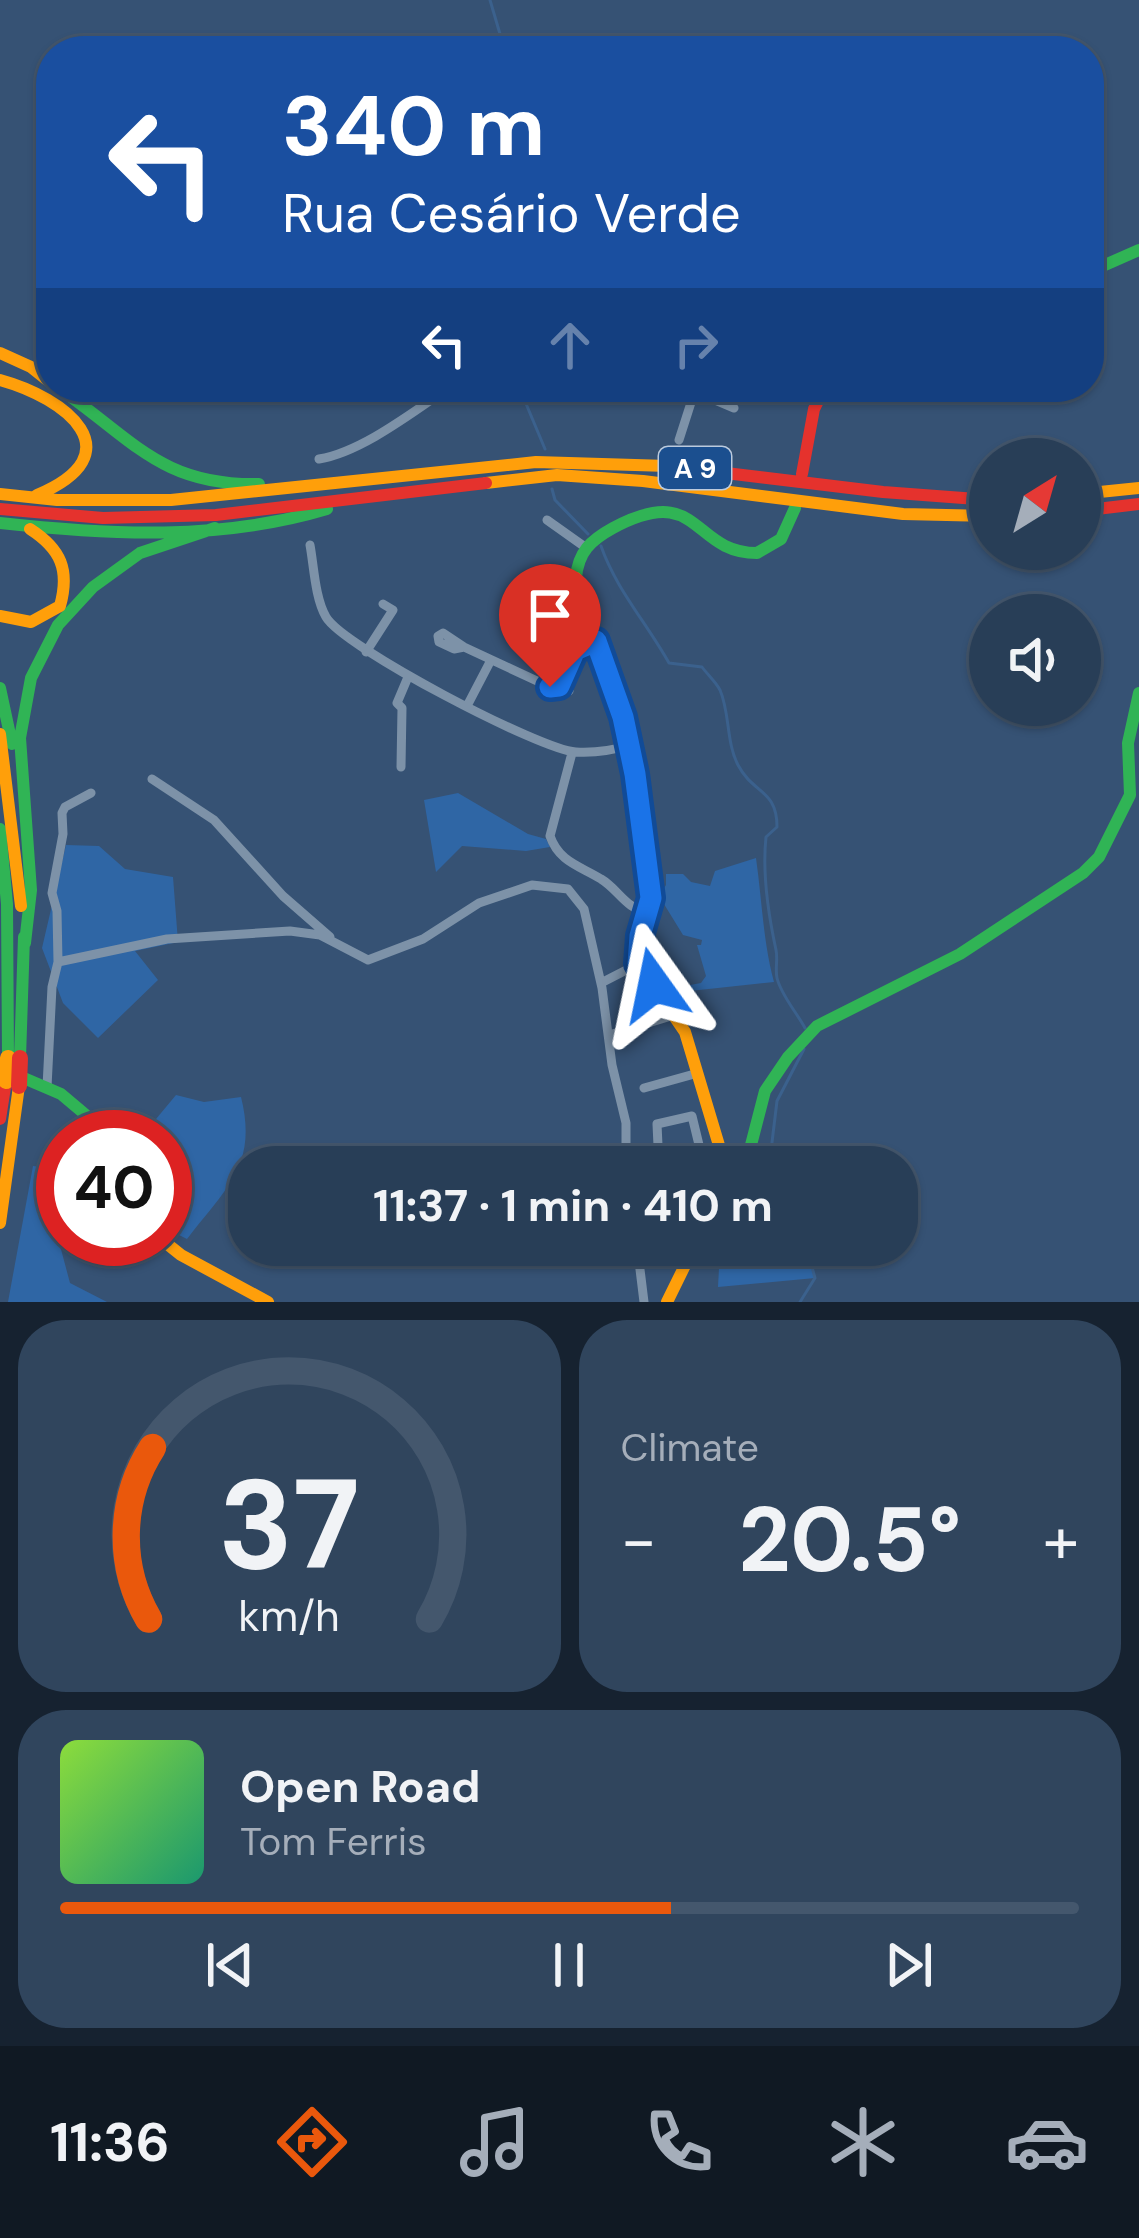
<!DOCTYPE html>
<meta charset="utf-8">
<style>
body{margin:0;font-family:"DM Sans",sans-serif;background:#30455d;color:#f1f3f6;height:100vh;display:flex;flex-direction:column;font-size:45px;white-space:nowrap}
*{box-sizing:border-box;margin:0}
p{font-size:39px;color:#a5aeba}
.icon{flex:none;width:66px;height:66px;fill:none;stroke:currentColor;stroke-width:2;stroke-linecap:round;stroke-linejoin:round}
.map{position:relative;height:1302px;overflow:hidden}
.sheet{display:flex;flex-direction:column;gap:18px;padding:18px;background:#162230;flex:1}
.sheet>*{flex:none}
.hud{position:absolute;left:36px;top:36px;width:1068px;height:366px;border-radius:48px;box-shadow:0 3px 9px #0004,0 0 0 3px #44576d;background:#1a4fa0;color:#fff;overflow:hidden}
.needle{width:78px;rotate:37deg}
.fabs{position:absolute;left:969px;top:438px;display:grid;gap:24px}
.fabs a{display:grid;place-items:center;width:132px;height:132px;border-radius:50%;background:#283e57;box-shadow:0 3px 9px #0004,0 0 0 3px #44576d;font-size:60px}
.speed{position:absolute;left:36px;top:1110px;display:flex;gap:24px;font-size:60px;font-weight:700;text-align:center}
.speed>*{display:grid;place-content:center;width:156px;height:156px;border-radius:50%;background:#283e57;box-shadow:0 3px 9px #0004,0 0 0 3px #44576d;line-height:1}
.speed .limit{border:18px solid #d22;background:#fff;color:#111}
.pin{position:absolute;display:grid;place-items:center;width:102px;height:102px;color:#fff;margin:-123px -51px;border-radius:50% 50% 50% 0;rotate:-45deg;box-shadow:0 0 12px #0007}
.pin .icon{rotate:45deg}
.me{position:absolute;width:132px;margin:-66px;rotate:348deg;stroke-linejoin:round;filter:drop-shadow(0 0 9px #0008)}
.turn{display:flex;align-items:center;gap:42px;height:252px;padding:0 48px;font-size:54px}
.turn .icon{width:156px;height:156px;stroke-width:2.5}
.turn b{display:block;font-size:84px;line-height:102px}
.lanes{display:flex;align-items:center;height:114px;padding:0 48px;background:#0003;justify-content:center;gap:60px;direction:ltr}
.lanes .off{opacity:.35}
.big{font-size:90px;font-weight:700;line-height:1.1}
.sheet .widget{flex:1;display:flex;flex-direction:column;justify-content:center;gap:18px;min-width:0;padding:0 42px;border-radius:48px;background:#30455d}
.sheet .dial{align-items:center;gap:0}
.dial svg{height:312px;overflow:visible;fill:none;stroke:#44576d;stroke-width:7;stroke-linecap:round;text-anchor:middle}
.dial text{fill:#f1f3f6;stroke:none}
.song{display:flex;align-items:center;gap:36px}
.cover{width:144px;height:144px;border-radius:18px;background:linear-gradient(135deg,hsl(90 70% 55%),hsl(160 70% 35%))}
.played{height:12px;border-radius:6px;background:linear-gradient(90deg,#ea580c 60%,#44576d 60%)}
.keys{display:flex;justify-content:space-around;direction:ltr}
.heat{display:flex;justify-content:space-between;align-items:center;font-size:66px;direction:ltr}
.sheet .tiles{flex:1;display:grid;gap:18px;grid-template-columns:1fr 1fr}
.widget:last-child{grid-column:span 2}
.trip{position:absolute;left:228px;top:1146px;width:690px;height:120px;border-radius:48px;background:#283e57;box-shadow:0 3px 9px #0004,0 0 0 3px #44576d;font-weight:700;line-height:120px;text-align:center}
.tab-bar{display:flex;height:192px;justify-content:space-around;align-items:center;background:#101923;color:#a5aeba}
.tab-bar .icon{width:84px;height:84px}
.tab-bar .current{color:#ea580c}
.tab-bar b{font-size:54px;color:#f1f3f6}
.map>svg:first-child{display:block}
</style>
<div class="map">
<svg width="1139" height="1302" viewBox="0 0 1139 1302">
<rect width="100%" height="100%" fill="#365274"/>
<path fill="#2f66a5" d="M 458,793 L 528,834 L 546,839 L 550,847 L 526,851 L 462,846 L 436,872 L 424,800 Z
M 66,845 L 99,846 L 125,869 L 173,877 L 178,942 L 135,951 L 158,980 L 98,1038 L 63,1003 L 42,948 Z
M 756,858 C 762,900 763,941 774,982 L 690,991 L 690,985 L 701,983 L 706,976 L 697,945 L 701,945 L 702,940 L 683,935 L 659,896 L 666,885 L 666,874 L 683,874 L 691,882 L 710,886 L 715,871 Z
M 176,1095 L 204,1102 L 241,1097 C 258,1165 226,1188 187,1239 L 175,1233 L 165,1204 L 165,1137 L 141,1137 Z
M 33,1166 L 63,1170 L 63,1229 L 58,1238 L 70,1283 L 107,1302 L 8,1302 Z
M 734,1245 L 806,1245 L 815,1278 L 718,1287 L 719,1268 Z"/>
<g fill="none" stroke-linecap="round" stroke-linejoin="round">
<path stroke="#3b618d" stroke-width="3" d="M 490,0 L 505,51
M 519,387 L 545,449
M 552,489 L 555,500 L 588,534
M 601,546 C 616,589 646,622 669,663 L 702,667 C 707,674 716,682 720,690 C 730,713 726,742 738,765 C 753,794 777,789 777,827 L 766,837 C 762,874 768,913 776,950 C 778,959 775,969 777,978 C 781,995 797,1013 805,1028
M 769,1167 L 777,1101 L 804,1049
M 800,1302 L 815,1278 L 806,1245"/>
<path stroke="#7d92a8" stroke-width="9" d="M 694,391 L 734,408
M 679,440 L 696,387
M 319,459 C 362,452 414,411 450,387
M 547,520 L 585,547
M 310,545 C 314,567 315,598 326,617 C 343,647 542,751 576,752 C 593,753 614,750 631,745
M 464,647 L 454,649 L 439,642 L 438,636 L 443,633 L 464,647 L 550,687 L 559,685 L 569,691
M 366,652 L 393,610 L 383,604
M 559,685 L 575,650 L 596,641
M 467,706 L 491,660
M 572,753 L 550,836 C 559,862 580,866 601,879 C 618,889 626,909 647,912
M 401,767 L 402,708 L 397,703 L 408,677
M 152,779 L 214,820 L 283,896 L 330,937
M 58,962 L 167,939 L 290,931 L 320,935 L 368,960 L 423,939 L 479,903 L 532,885 L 568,889 L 584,909 L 602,988 L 612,1065 L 626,1123 L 626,1167
M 601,983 L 638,964
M 609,1035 L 671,1016
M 47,1087 L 52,987 L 58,962 L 57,911 L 52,893 L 63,834 L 62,813 L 65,807 L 91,793
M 644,1088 L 698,1073
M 659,1167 L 657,1124 L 692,1116 L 700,1149 L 720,1147
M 637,1245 L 644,1302"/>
<path stroke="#30b455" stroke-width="12" d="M 1089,272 L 1139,250
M 57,387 C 132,438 160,486 259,484
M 0,523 C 109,535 220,541 327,509
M 576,578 C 578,552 591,540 613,528 C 701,481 691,553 757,553 L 781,539 L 795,508
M 0,688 L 12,744
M 0,829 L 7,904 L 8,1058
M 25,943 L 31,890 L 20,738 L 31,678 L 58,625 L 93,587 L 140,553 L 215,528
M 20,1058 L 24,937
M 12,1073 L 61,1094 L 112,1137
M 731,1167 L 746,1156 L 751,1145 L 765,1091 L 788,1057 L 817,1026 L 960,954 L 1083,873 L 1099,857 L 1130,795 L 1128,743 L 1139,693"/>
<path stroke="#ff9f0a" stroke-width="12" d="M 0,353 L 31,367 L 51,383
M 0,380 C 66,398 136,453 37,495
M 486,483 L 557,475 L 643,481 L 903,514 L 990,516
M 0,494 L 57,500 L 171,500 L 536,462 L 668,466
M 1080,494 L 1139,488
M 576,578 L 586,617 L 624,720 L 634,767 L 651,888 L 638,964 L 685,1032 L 721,1152 L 721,1167
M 0,616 L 31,622 L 60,606 C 70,570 61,549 30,529
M 0,734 L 21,906
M 0,1223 L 19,1086
M 161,1239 L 181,1255 L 268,1302
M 667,1302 L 695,1245"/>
<path stroke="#e5322d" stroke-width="12" d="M 668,466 L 883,492 L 990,500
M 802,474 L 814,409 L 825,387
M 0,509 L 103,518 L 216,515 L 486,483
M 1080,511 L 1139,504
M 0,1119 L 6,1081"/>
<path stroke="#ff9f0a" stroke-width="16" d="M 6,1081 L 8,1058"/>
<path stroke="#e5322d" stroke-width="16" d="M 19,1086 L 20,1058"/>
</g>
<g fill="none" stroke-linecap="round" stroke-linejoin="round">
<defs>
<path id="route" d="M 550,687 L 559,686 L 575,650 L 596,641 L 623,717 L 635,774 L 651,898 L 640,936 L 638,964 L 654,985"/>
</defs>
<use href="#route" stroke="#114b97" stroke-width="30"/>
<use href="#route" stroke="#1a73e8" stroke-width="21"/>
</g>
<g text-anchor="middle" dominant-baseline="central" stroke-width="12" stroke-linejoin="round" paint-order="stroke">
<rect fill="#1b4f8f" stroke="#bbcadd" stroke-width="3" x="659" y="447" width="72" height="42" rx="9"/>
<g font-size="27" font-weight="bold" fill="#fff">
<text x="695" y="468">A 9</text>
</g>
</g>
</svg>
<div class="fabs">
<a><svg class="needle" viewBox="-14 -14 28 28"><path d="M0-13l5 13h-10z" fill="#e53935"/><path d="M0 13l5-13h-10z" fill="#a5aeba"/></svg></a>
<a><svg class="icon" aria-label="sound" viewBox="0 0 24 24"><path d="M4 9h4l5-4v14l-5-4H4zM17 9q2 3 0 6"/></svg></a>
</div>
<div class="speed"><div class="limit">40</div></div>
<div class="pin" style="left:550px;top:687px;background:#d93025"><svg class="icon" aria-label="arrive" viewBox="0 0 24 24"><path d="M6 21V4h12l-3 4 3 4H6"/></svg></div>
<svg class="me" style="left:654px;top:985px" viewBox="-20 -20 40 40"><path d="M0-17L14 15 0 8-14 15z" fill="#1a73e8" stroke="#fff" stroke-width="4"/></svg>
<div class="trip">11:37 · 1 min · 410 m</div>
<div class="hud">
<div class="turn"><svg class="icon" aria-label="left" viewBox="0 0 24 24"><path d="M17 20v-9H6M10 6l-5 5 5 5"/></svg><div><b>340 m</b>Rua Cesário Verde</div></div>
<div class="lanes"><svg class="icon" aria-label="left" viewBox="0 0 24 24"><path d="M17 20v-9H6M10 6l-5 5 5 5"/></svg><svg class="icon off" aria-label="ahead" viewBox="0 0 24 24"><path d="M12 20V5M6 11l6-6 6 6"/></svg><svg class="icon off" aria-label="right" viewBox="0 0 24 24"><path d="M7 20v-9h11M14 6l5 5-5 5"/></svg></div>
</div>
</div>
<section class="sheet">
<div class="tiles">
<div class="widget dial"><svg viewBox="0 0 100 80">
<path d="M14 69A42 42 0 1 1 86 69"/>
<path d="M14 69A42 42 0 0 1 15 25" stroke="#ea580c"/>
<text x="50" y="56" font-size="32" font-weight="700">37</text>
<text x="50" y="72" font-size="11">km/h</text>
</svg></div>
<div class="widget"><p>Climate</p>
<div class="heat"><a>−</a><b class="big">20.5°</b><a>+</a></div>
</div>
<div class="widget">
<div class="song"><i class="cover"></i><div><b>Open Road</b><p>Tom Ferris</p></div></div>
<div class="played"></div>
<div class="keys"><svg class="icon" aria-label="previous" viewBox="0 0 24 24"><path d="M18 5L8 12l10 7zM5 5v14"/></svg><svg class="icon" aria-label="pause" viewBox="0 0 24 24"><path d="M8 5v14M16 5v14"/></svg><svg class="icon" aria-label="next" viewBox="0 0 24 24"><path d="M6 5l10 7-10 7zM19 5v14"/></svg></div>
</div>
</div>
</section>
<nav class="tab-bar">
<b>11:36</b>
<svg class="icon current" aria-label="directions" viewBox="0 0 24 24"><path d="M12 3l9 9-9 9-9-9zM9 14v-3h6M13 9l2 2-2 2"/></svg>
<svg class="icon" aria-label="music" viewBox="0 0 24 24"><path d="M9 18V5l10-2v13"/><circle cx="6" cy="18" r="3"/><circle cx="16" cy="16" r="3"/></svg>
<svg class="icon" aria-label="phone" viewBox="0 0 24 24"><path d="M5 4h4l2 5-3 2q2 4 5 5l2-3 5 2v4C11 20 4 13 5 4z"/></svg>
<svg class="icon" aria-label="climate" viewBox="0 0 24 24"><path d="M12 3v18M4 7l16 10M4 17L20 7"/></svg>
<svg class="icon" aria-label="car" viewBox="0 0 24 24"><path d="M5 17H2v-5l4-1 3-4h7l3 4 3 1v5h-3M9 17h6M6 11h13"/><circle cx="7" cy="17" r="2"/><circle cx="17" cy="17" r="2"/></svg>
</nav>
